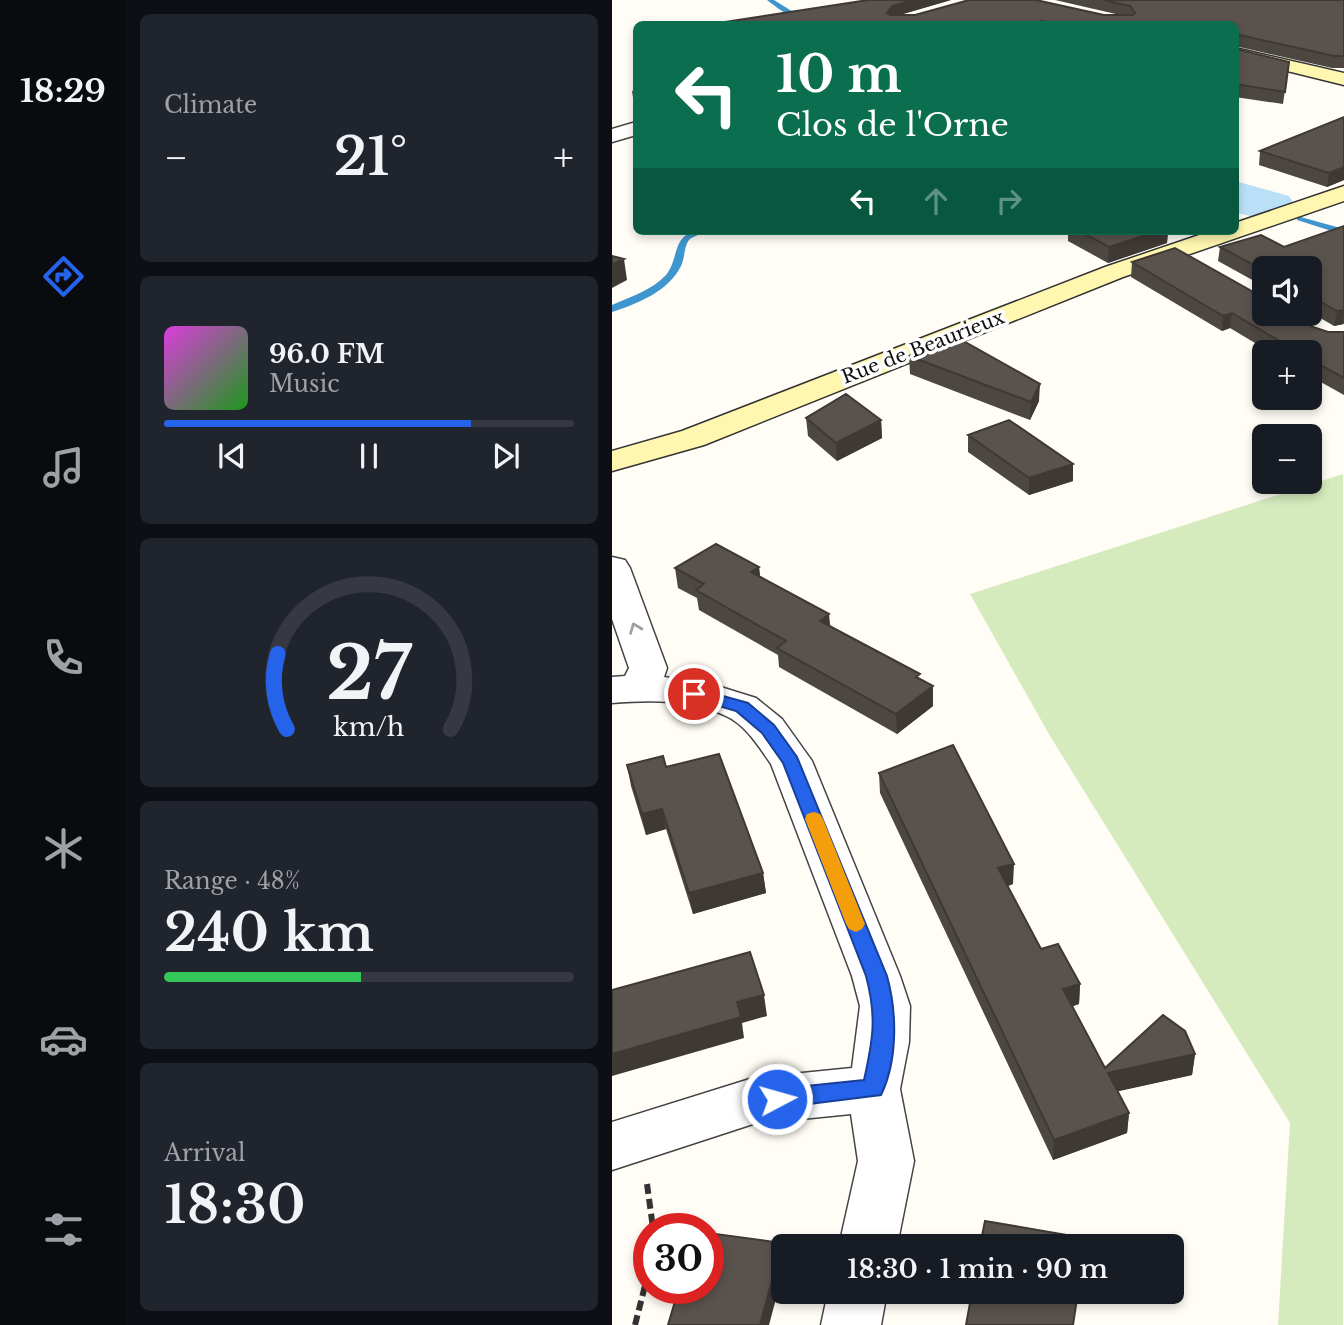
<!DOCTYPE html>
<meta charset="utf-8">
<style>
body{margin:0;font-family:"Libre Baskerville",serif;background:#20242c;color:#f1f3f6;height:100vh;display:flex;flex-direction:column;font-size:26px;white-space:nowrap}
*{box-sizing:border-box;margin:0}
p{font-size:23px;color:#9ea1a6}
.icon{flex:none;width:38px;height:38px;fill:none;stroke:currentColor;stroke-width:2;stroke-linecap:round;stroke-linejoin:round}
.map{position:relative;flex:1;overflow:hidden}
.drawer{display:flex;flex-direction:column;gap:14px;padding:14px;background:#0d0f14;width:486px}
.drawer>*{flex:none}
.top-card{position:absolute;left:21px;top:21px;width:606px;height:214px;border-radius:10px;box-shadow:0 4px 10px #0003;background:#0b6e4f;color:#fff;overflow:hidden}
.tools{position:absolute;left:640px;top:256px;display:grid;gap:14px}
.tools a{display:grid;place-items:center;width:70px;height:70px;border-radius:10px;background:#171b24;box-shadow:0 4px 10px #0003;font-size:35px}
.speed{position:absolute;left:21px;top:1213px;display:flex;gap:14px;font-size:35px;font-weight:700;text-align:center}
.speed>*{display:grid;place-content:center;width:91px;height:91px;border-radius:50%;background:#171b24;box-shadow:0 4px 10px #0003;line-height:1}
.speed .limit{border:10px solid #d22;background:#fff;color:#111}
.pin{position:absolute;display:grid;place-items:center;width:60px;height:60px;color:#fff;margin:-30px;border:4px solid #fff;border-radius:50%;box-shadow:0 2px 7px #0007}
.me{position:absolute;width:77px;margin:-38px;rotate:84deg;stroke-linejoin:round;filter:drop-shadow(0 0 5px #0008)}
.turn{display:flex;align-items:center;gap:24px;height:147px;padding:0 28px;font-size:32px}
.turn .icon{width:91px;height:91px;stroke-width:2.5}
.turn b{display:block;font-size:49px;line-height:60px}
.lanes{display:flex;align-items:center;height:66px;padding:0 28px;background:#0003;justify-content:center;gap:35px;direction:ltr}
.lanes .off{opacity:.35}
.big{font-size:52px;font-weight:600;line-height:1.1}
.drawer .tile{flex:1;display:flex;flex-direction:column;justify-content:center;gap:10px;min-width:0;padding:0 24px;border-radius:10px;background:#20242c}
.drawer .dial{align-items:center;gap:0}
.dial svg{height:182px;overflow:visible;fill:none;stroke:#363941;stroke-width:7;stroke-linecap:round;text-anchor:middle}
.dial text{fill:#f1f3f6;stroke:none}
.song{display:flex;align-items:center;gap:21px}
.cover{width:84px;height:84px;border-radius:10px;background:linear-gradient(135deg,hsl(300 70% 55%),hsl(120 70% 35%))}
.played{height:7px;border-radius:4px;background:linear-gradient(90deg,#2563eb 75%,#363941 75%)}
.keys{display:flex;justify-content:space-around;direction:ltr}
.heat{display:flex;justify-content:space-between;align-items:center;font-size:38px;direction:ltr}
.charge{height:10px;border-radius:5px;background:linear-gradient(90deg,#34c759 48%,#363941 0)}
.trip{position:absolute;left:159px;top:1234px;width:413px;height:70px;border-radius:10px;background:#171b24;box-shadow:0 4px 10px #0003;font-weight:600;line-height:70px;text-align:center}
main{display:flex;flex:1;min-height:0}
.tab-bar{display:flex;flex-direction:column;width:126px;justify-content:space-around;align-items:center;background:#090b0e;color:#9ea1a6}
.tab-bar .icon{width:49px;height:49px}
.tab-bar .active{color:#2563eb}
.tab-bar b{font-size:32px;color:#f1f3f6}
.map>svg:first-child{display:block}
</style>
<main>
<nav class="tab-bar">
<b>18:29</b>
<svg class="icon active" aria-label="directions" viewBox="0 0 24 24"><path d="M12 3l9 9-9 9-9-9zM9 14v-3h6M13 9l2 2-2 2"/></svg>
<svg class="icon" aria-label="music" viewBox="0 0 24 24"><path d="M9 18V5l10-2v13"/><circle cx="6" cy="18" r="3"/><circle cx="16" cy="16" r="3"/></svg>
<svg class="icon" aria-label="phone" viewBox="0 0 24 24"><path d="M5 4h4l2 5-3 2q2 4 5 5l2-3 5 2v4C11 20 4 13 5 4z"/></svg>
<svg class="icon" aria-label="climate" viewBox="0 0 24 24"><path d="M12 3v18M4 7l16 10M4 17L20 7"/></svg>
<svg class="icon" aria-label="car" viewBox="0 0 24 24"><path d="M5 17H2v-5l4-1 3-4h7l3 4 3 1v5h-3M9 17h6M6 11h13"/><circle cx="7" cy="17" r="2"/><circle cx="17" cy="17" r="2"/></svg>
<svg class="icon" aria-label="filters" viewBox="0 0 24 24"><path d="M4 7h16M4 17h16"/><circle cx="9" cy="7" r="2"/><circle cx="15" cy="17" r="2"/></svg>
</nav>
<section class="drawer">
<div class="tile"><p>Climate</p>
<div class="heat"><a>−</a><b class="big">21°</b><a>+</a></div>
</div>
<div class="tile">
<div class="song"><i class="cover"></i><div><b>96.0 FM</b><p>Music</p></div></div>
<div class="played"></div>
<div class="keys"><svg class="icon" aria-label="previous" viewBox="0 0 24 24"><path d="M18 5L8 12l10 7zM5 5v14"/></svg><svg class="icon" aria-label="pause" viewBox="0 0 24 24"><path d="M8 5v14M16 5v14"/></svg><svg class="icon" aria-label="next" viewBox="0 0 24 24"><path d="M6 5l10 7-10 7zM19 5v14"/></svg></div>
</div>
<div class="tile dial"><svg viewBox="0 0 100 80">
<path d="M14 69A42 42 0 1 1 86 69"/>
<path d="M14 69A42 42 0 0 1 10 36" stroke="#2563eb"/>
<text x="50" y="56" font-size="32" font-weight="700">27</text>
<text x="50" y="72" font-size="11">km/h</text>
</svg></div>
<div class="tile"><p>Range · 48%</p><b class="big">240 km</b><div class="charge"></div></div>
<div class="tile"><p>Arrival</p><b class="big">18:30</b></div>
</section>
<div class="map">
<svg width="732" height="1325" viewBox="0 0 732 1325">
<rect width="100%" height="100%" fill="#fffdf5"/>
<path fill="#d5ebbd" d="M 731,474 L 731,1325 L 666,1325 L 678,1123 L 438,736 L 358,594 Z"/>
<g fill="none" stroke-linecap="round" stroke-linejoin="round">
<path fill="#3f96cf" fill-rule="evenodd" d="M 155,0 L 162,0 L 186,15 L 208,24 C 190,26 169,11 155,0 Z
M 685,216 L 732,229 L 732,235 L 685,220 Z
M 83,231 L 97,231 C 92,234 82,235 77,240 C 72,246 73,258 69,266 C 57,291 25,304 0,312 L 0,305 C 18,297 40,290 54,275 C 67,259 60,237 83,231 Z"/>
<path fill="#b9e0f7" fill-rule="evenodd" d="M 623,181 L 677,196 L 684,207 L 677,218 L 659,222 L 623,212 Z"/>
<defs>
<path id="street" d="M 24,122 L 24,135 L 0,142 L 0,129 Z
M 0,557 L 13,560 L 18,568 L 55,668 L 52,677 L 99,684 L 144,698 L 170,719 L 200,761 L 288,976 L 298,1006 L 297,1042 L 288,1089 L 302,1161 L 285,1246 L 227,1246 L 246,1161 L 239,1114 L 141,1124 L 0,1170 L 0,1122 L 141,1078 L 240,1068 L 248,1006 L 240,976 L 159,764 C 147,747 134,725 114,716 C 80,699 37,700 0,703 L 0,677 L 13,676 L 17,668 L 0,619 Z
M 216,1292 L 275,1292 L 269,1325 L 209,1325 Z"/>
<path id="secondary" d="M 623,48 L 732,73 L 732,85 L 623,58 Z
M 732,186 L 732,201 L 511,277 L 92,445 L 0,471 L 0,451 L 70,431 L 493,267 L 599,231 L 623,231 L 623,223 Z"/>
</defs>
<use href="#street" stroke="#444" stroke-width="3"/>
<use href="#secondary" stroke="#333" stroke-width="3"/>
<path stroke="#333" stroke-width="6" stroke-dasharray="10 5" stroke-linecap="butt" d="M 35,1184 L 41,1228
M 23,1325 L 37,1270"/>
<use href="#street" fill="#fff" fill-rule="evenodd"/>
<use href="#secondary" fill="#fff6b0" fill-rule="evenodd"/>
</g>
<path fill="#4d4742" d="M 256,0 L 339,0 L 288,15 L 508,15 L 443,0 L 732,0 L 732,68 L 720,68 L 623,46 L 624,49 L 677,62 L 671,104 L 623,97 L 623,24 L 100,24 Z
M 24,90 L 24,105 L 22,104 L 20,91 Z
M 732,117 L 732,180 L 715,187 L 647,165 L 648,151 Z
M 732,226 L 732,324 L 722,326 L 698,312 L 698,268 L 653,268 L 653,287 L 606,261 L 608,247 L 672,247 Z
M 456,231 L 556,231 L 555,243 L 496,263 L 456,241 Z
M 520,262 L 645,294 L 653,313 L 698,326 L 716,332 L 732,332 L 732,395 L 698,376 L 698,352 L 658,352 L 618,328 L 610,331 L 519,277 Z
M 297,356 L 427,401 L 418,420 L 298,374 Z
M 194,418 L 269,420 L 270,438 L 225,461 L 196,436 Z
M 356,435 L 461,481 L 417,495 L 356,452 Z
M 147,567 L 148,577 L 218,626 L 321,686 L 321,706 L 285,734 L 167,667 L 166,655 L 87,610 L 85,598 L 66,588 L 63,568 Z
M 15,765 L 54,767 L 151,873 L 154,893 L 81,914 L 54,829 L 34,835 L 19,786 Z
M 267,773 L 401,884 L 396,886 L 429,949 L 468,984 L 467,1004 L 460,1006 L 493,1068 L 583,1054 L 580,1075 L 505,1091 L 517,1113 L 515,1133 L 441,1160 L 268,793 Z"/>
<path fill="#3f3936" d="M 301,0 L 339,0 L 280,17 L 275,13 L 280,6 Z
M 430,21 L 430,24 L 418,24 Z
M 732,167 L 732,180 L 715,187 L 717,173 Z
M 546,231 L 556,231 L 555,243 L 496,263 L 497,247 Z
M 12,259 L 15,280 L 0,288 L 0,264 Z
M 732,310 L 731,324 L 722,326 L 725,311 Z
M 620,313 L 618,328 L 610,331 L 611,316 Z
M 428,384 L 427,401 L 418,420 L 419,402 Z
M 269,420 L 270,438 L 225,461 L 224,443 Z
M 461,464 L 461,481 L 417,495 L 417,478 Z
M 147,567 L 149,586 L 139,572 Z
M 217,614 L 219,634 L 208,621 Z
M 321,686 L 321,706 L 285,734 L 284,714 Z
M 50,809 L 54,829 L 34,835 L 30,814 Z
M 402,864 L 401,884 L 386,889 L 386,868 Z
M 151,873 L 154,893 L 81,914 L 77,893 Z
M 468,984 L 467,1004 L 450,1010 L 451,989 Z
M 152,995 L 155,1016 L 130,1023 L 132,1038 L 0,1076 L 0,1054 L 125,1002 Z
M 583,1054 L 580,1075 L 494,1094 L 496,1073 Z
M 517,1113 L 515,1133 L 441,1160 L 442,1140 Z
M 170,1243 L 172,1255 L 172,1269 L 157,1325 L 148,1325 Z"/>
<path fill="#5a524d" stroke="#3f3936" stroke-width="2" d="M 256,0 L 301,0 L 280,6 L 275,13 L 278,15 L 303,15 L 357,0 L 424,0 L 492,15 L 521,15 L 523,13 L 518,6 L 491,0 L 732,0 L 732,56 L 722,56 L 623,34 L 623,24 L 444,24 L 430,21 L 418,24 L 100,24 Z
M 623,40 L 624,49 L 677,62 L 673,92 L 623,84 Z
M 732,117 L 732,167 L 717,173 L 648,151 Z
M 732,226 L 732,310 L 725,311 L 698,296 L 698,268 L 653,268 L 653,271 L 608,247 L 649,235 L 672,247 Z
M 467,231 L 546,231 L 497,247 Z
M 563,248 L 645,294 L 653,296 L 653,313 L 677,313 L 698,326 L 716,332 L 732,332 L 732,378 L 698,359 L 698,352 L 686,352 L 620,313 L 611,316 L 520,262 Z
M 0,256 L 12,259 L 0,264 Z
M 339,334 L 428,384 L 419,402 L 297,356 Z
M 234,394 L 269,420 L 224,443 L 194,418 Z
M 397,420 L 461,464 L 417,478 L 356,435 Z
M 104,544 L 147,567 L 139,572 L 217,614 L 208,621 L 308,674 L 304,677 L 321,686 L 284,714 L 165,648 L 174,641 L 84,590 L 92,584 L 63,568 Z
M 341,745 L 402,864 L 386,868 L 429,949 L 446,944 L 468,984 L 451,989 L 493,1068 L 551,1015 L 573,1031 L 583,1054 L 496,1073 L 517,1113 L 442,1140 L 267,773 Z
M 107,754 L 151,873 L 77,893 L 50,809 L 30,814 L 15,765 L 51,756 L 54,767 Z
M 138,952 L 152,995 L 125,1002 L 129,1017 L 0,1054 L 0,990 Z
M 373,1221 L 461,1236 L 460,1246 L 368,1246 Z
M 96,1233 L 170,1243 L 148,1325 L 56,1325 L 67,1288 L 96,1288 Z
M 360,1292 L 466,1292 L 461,1325 L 354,1325 Z"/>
<defs><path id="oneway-chevron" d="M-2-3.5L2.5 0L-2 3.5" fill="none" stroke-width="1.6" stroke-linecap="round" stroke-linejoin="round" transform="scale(1.75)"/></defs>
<use stroke="#a0a0a0" href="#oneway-chevron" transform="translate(23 628) rotate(-111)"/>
<path fill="#2563eb" stroke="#184099" stroke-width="2" d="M 82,688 L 136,703 L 162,725 L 185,757 L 275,976 C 285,1012 286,1060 269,1095 L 165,1108 L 157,1105 L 154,1099 L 157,1092 L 165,1089 L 252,1080 C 261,1040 265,1017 254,976 L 171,763 L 150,733 L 124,711 L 76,697 L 74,694 L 76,690 Z"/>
<path fill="#f59e0b" d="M 202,812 L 208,814 L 211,819 L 253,924 L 250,929 L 244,932 L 237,929 L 234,924 L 193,819 L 195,814 Z"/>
<g text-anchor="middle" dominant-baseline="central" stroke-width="7" stroke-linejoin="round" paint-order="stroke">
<g font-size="19" fill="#111" stroke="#fff">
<text transform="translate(311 347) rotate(-21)">Rue de Beaurieux</text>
</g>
</g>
</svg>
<div class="tools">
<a><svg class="icon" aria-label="sound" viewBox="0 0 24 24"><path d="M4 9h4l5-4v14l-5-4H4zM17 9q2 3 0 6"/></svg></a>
<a>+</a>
<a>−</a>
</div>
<div class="speed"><div class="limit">30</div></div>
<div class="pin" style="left:82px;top:694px;background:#d93025"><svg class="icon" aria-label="arrive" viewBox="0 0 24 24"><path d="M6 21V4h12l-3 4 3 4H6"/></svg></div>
<svg class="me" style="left:165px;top:1099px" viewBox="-20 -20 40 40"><circle r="17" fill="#2563eb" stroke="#fff" stroke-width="3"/><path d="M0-11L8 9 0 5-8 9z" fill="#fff"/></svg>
<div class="trip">18:30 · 1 min · 90 m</div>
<div class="top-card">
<div class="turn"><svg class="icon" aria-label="left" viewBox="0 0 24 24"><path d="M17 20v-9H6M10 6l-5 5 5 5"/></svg><div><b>10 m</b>Clos de l'Orne</div></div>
<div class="lanes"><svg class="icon" aria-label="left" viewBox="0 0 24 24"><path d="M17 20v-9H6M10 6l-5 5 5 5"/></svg><svg class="icon off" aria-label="ahead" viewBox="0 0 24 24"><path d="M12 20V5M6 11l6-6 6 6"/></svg><svg class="icon off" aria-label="right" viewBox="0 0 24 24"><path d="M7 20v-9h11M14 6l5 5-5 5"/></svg></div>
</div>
</div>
</main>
